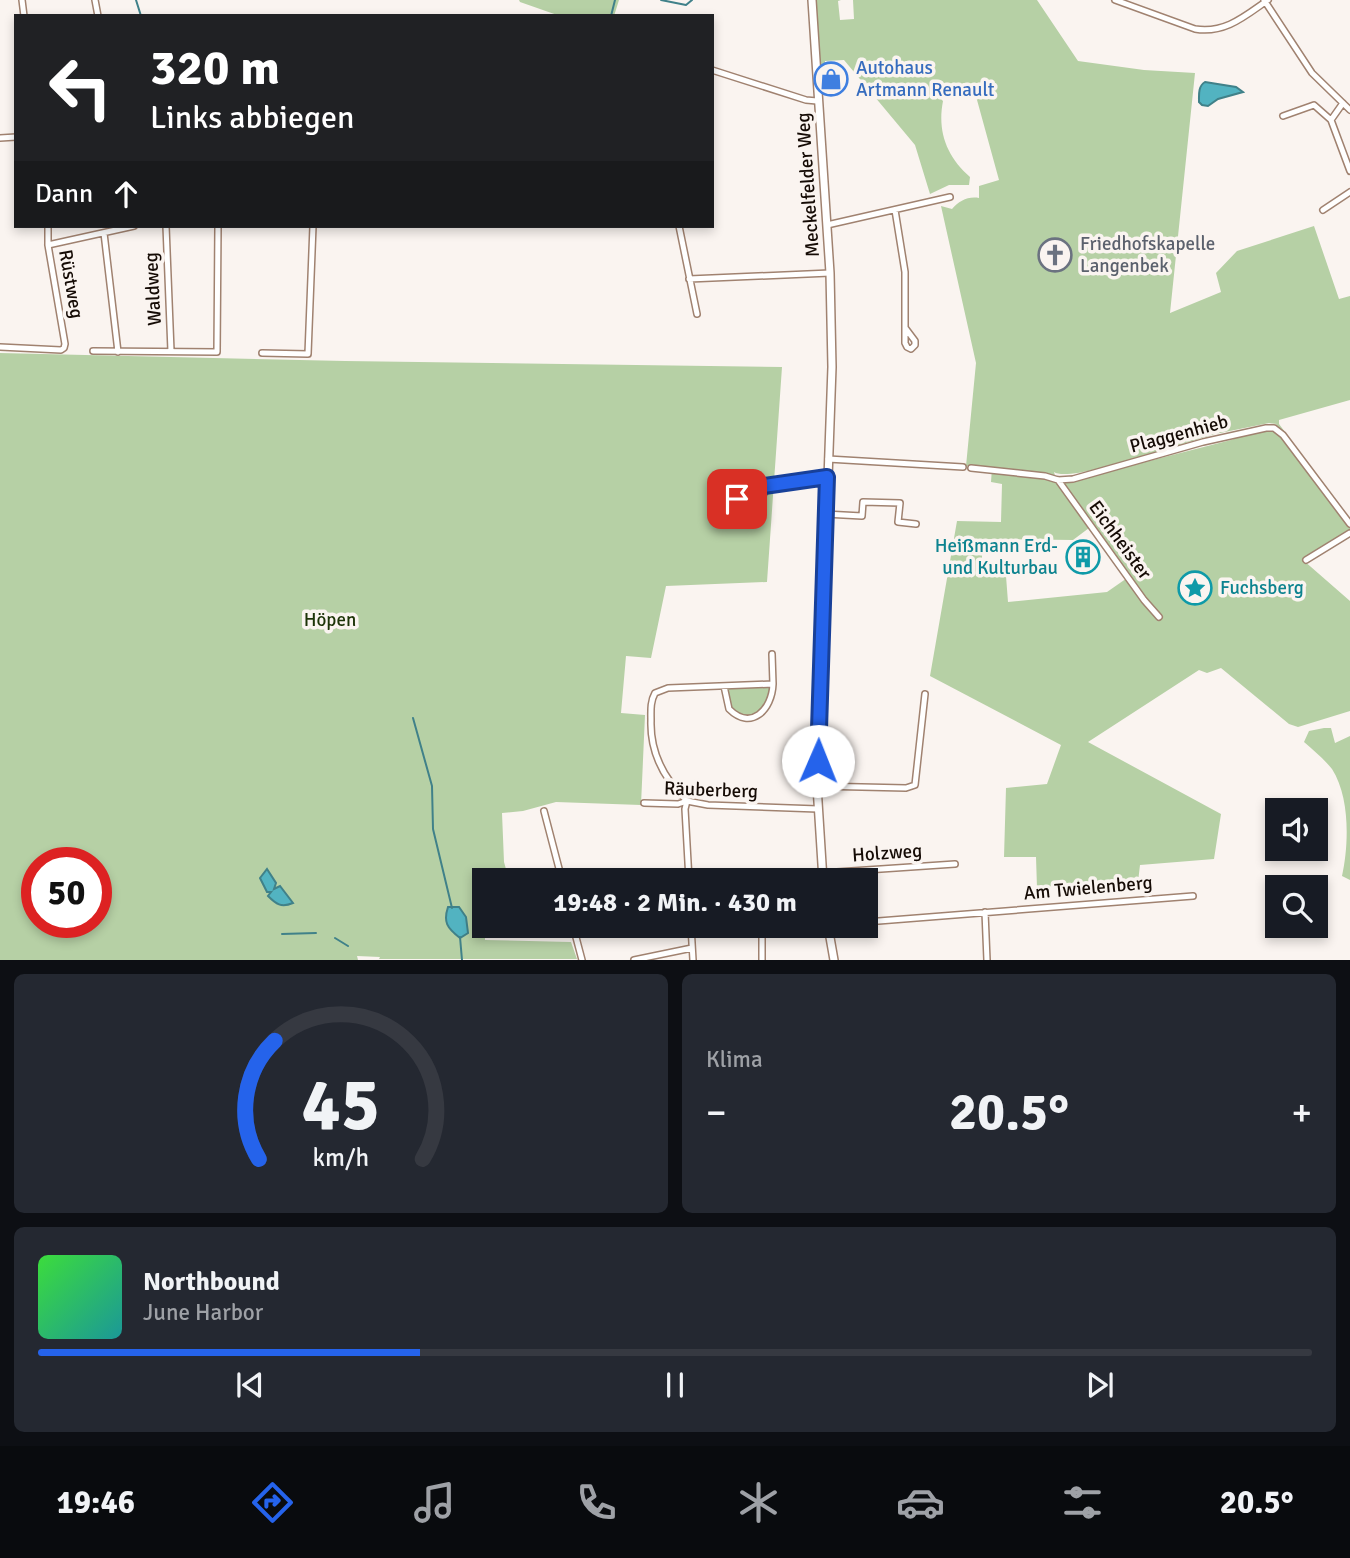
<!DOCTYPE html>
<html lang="de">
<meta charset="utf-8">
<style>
body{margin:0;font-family:Signika,sans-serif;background:#242831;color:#f1f3f6;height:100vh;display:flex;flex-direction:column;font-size:26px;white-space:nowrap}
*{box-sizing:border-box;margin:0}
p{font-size:23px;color:#9ea1a6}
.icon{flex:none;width:38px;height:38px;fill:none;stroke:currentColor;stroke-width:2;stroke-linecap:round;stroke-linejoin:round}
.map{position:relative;height:960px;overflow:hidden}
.details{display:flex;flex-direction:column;gap:14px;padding:14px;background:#0d0f14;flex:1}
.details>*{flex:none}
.guide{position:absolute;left:14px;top:14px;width:700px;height:214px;border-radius:0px;box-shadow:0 4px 10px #0003;background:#202124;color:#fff;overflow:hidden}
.tools{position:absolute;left:1265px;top:798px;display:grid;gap:14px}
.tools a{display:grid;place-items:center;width:63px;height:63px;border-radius:0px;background:#171b24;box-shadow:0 4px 10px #0003;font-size:35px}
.speed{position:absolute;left:21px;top:847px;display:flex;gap:14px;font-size:35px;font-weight:700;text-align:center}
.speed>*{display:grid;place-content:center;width:91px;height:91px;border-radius:50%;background:#171b24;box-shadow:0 4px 10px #0003;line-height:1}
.speed .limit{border:10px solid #d22;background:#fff;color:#111}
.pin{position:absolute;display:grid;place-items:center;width:60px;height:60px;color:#fff;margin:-30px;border-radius:14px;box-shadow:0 4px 10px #0006}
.me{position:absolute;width:77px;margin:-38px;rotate:1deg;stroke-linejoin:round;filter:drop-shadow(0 0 5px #0008)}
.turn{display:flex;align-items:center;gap:24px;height:147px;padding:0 21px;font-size:32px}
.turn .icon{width:91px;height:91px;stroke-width:2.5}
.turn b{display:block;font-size:49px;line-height:60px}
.then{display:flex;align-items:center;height:66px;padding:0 21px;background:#0003;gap:14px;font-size:26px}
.big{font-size:52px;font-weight:700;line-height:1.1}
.details .tile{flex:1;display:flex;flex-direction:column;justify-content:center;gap:10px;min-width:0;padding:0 24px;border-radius:10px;background:#242831}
.details .dial{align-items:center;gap:0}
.dial svg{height:182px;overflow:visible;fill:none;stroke:#363941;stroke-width:7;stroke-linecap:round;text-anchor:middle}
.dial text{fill:#f1f3f6;stroke:none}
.song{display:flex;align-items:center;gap:21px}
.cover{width:84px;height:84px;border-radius:10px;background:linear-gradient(135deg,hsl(120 70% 55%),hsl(180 70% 35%))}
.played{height:7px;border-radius:4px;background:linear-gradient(90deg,#2563eb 30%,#363941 30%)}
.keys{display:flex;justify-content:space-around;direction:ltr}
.heat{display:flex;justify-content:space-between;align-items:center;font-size:38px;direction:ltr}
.details .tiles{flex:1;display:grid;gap:14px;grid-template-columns:1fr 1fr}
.tile:last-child{grid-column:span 2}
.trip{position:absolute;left:472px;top:868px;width:406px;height:70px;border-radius:0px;background:#171b24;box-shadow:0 4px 10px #0003;font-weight:700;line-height:70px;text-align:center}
.tab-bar{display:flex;height:112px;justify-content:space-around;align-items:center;background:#090b0e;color:#9ea1a6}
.tab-bar .icon{width:49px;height:49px}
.tab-bar .active{color:#2563eb}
.tab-bar b{font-size:32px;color:#f1f3f6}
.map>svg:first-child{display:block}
</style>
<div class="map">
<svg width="1350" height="960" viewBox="0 0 1350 960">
<rect width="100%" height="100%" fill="#faf4f0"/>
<path fill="#b6d0a5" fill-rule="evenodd" d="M 519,0 L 619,0 L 614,16 L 560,16 L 520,2 Z
M 814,0 L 841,0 L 838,1 L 840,20 L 854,19 L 853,0 L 1037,0 L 1078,61 L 1144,70 L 1195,73 L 1170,313 L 1221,292 L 1216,273 L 1237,251 L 1314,226 L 1339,299 L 1350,296 L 1350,400 L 1279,420 L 1279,424 L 1350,519 L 1350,530 L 1303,560 L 1350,601 L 1350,711 L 1298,727 L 1289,724 L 1221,668 L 1207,673 L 1199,670 L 1088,742 L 1221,814 L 1214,859 L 1140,865 L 1138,882 L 1037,888 L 1036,857 L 1004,857 L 1006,788 L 1047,784 L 1061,745 L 930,676 L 957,521 L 1001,522 L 1002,484 L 991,482 L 992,468 L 966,466 L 976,363 L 941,206 L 952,209 C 959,201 968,196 979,198 L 979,186 L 999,180 L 974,89 L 940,98 L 943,101 C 937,132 947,157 970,177 L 969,185 L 949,185 L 930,194 L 915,145 L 844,60 L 825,61 L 825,69 L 821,75 ZM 1269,423 L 1277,424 L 1231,440 L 1063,483 L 1130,576 L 1107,592 L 1008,602 L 1006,576 L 982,575 L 982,539 L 1073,540 L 1089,528 L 1057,483 L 1054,472 C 1071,484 1188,441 1215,434 C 1233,430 1251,427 1269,423 Z
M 0,353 L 345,361 L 782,367 L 767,582 L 666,586 L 651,658 L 626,656 L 621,713 L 645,715 L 641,805 L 556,802 L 523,811 L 502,813 L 504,862 L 509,880 L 485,880 L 485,940 L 571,942 L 577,959 L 379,959 L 380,957 L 357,956 L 358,960 L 0,960 ZM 37,863 L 96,863 L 96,922 L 37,922 Z
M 773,684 C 771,704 762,713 744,718 L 729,709 L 725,686 Z
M 1324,728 L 1331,728 L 1335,743 L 1350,736 L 1350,880 L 1342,876 C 1349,844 1350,797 1332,769 C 1324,759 1313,750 1304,742 L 1309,731 Z"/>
<path fill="#52b3c1" stroke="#408189" stroke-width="2" d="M 1205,82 L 1236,87 L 1243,92 L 1218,99 L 1208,106 L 1202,105 L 1199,102 C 1199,95 1198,86 1205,82 Z
M 267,869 L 276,883 L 274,889 L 280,886 L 293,903 C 281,908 276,904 268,896 L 271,892 L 267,892 L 260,878 Z
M 448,907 L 459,907 L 466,917 L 468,933 L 460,938 C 447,928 443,922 448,907 Z"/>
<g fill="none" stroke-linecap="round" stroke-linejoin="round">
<path stroke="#408189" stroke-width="2" d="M 136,0 L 141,16
M 661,0 L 686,5 L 692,0
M 611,16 L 615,0
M 413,718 L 432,786 L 433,829 L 452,908
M 282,934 L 316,933
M 460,937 L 462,960
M 335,938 L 348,946"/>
<defs>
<path id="street" d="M 22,0 L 24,16
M 95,0 L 98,16
M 1115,0 L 1195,29 C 1225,34 1245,16 1268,0
M 1264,0 L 1312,73 L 1350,110
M 712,70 L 806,100 L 817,101
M 1283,116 L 1314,105 L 1331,120 L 1350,171
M 1331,120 L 1343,103
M 0,138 L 16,137
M 895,210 L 905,272 L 905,343 L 907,347 L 911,349 L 915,345 L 915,341 L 906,329
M 1323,210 L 1350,192
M 827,225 L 950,197
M 166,226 L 171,351
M 679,226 L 697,314
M 104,233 L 118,352
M 48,245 L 134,226
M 689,279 L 830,273
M 0,347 L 61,350 L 64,348 L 65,344 L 48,245 L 48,226
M 93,351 L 217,352 L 218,226
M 262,353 L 308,354 L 313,226
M 828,459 L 963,467
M 971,468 L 1045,476 L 1058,480 L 1073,479 L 1203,442 L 1266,428 L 1274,428 L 1283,435 L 1350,524
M 1058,480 L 1144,600 L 1159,617
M 767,487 C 763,499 755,506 742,507 L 737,499 L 739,494 L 750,488 L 827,477
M 825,514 L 862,516 L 863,502 L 900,503 L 898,522 L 916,524
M 1306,560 L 1350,533
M 772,654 L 773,684
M 817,786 L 906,788 L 915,785 L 925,694
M 687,801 C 664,779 650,754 651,721 C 651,711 650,702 655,693 L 668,688 L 773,684 C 772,710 751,731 729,709 L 724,686
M 687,801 L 685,809 L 689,880
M 644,803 L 678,804 L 687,801 L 708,805 L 818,809
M 544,811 L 562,880
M 822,873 L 955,864
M 985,912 L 987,960
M 866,922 L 1193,896
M 573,926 L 582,960
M 691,926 L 693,960
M 634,960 L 692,948
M 762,960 L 762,926"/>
<path id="secondary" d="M 812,0 L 830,273 L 832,367 L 817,786 L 823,880
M 828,926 L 834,960"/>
</defs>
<use href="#street" stroke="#a08270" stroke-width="8"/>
<use href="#secondary" stroke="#a08270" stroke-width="10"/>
<use href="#street" stroke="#fff" stroke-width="5"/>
<use href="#secondary" stroke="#fff" stroke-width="7"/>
</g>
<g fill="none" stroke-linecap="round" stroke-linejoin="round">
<defs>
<path id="route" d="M 737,499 L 739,494 L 750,488 L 827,477 L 818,761"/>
</defs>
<use href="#route" stroke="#184099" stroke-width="18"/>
<use href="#route" stroke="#2563eb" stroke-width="12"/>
</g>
<defs>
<symbol id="shop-ring" viewBox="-11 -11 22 22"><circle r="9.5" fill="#faf4f0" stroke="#3f7fe0" stroke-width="1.5"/><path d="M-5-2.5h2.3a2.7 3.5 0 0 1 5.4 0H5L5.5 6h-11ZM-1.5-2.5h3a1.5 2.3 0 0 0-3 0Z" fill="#3f7fe0"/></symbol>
<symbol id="church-ring" viewBox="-11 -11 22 22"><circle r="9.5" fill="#faf4f0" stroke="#6b7280" stroke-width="1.5"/><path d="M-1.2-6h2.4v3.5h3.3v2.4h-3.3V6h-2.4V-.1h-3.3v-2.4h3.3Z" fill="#6b7280"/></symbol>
<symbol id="building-ring" viewBox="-11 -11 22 22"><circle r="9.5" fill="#faf4f0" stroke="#0f9aa8" stroke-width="1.5"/><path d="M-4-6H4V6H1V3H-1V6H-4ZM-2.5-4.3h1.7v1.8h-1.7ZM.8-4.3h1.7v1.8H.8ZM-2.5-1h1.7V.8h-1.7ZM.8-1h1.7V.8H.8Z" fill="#0f9aa8"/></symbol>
<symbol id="sight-ring" viewBox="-11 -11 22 22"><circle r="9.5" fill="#faf4f0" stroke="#0f9aa8" stroke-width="1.5"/><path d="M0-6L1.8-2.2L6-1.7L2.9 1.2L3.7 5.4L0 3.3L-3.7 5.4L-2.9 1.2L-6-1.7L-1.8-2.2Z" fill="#0f9aa8"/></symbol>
</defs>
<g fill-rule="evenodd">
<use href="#shop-ring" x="812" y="60" width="38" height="38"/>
<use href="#church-ring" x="1036" y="236" width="38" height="38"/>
<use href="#building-ring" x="1064" y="538" width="38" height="38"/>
<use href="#sight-ring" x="1176" y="569" width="38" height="38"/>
</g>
<g text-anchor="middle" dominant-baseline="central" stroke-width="7" stroke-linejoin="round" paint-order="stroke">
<g font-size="19" fill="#366cbe" stroke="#faf4f0" text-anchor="start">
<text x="856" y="68">Autohaus<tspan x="856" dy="22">Artmann Renault</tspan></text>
</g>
<g font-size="19" fill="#150b05" stroke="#faf4f0">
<text transform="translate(808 185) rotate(-94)">Meckelfelder Weg</text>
<text transform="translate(71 284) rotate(80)">Rüstweg</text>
<text transform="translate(153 289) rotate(-93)">Waldweg</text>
<text transform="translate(1179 434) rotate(-15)">Plaggenhieb</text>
<text transform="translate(1120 540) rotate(54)">Eichheister</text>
<text transform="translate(711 790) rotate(2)">Räuberberg</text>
<text transform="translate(887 853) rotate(-4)">Holzweg</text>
<text transform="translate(1088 888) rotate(-5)">Am Twielenberg</text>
</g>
<g font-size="19" fill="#5b616d" stroke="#faf4f0" text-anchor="start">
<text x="1080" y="244">Friedhofskapelle<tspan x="1080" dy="22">Langenbek</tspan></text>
</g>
<g font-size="19" fill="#0d838f" stroke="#faf4f0" text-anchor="end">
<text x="1058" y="546">Heißmann Erd-<tspan x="1058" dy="22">und Kulturbau</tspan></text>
<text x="1220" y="588" text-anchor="start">Fuchsberg</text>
</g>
<g font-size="19" fill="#1d3408" stroke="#faf4f0">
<text x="330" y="620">Höpen</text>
</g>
</g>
</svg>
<div class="tools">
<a><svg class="icon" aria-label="sound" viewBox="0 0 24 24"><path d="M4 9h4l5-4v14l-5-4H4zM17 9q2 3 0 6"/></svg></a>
<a><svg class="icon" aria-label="search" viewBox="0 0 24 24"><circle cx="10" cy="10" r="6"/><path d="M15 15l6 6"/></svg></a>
</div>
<div class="speed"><div class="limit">50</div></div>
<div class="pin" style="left:737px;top:499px;background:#d93025"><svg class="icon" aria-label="arrive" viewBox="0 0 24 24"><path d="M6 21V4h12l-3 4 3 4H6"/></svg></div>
<svg class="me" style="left:818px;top:761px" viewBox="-20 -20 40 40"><circle r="19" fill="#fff"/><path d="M0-13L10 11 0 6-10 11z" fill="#2563eb"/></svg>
<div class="trip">19:48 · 2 Min. · 430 m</div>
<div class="guide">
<div class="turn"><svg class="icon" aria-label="left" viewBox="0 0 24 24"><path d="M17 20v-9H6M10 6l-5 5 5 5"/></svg><div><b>320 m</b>Links abbiegen</div></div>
<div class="then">Dann<svg class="icon" aria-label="ahead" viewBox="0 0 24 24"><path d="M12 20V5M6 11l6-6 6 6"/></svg></div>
</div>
</div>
<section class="details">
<div class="tiles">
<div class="tile dial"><svg viewBox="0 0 100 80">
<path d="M14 69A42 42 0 1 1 86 69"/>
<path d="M14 69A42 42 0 0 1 21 17" stroke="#2563eb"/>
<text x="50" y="56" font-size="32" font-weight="700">45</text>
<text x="50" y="72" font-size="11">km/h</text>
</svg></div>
<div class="tile"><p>Klima</p>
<div class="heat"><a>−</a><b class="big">20.5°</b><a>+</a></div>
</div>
<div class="tile">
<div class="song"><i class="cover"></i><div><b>Northbound</b><p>June Harbor</p></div></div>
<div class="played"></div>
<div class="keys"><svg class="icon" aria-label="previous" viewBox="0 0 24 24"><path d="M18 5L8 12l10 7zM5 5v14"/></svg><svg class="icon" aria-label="pause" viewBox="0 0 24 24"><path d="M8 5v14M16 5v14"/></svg><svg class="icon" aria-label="next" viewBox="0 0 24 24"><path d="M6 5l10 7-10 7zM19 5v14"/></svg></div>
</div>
</div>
</section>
<nav class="tab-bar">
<b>19:46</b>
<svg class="icon active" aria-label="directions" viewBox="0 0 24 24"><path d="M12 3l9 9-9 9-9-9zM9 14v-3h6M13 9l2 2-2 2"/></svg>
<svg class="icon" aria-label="music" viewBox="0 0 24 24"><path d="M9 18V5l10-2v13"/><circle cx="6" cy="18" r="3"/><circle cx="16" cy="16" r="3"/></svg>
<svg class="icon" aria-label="phone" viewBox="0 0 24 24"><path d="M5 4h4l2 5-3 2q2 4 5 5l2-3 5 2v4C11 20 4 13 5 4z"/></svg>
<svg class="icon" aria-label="climate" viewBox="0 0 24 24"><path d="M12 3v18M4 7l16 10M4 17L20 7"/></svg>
<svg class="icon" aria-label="car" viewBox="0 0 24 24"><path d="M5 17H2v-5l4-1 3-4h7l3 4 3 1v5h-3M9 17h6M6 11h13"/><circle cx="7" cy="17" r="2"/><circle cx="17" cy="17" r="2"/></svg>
<svg class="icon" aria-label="filters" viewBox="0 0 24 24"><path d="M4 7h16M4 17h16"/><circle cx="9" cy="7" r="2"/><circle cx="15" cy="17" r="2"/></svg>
<b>20.5°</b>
</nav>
